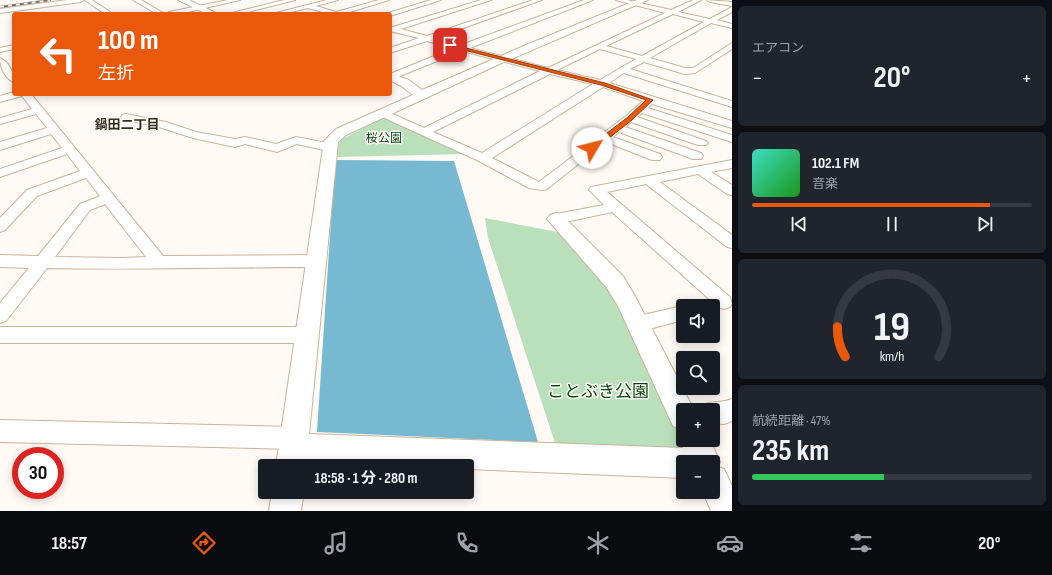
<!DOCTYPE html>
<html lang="ja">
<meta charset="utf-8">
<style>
body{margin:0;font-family:"Sofia Sans Condensed","Noto Sans JP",sans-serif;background:#20242c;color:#f1f3f6;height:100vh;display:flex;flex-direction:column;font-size:15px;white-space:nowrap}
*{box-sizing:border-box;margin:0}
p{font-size:13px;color:#9ea1a6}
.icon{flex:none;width:22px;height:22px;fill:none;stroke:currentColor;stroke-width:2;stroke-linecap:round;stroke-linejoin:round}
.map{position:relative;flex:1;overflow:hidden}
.side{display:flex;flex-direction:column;gap:6px;padding:6px;background:#0d0f14;width:320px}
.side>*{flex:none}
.banner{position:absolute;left:12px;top:12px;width:380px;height:84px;border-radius:4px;box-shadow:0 2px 10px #0003;background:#ea580c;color:#fff;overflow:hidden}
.controls{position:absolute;left:676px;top:299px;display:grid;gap:8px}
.controls a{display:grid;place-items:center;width:44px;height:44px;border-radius:4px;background:#171b24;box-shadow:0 2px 10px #0003;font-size:20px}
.speed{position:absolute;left:12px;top:447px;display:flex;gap:8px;font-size:20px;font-weight:700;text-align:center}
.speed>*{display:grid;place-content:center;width:52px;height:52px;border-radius:50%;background:#171b24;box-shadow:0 2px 10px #0003;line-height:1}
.speed .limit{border:6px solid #d22;background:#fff;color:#111}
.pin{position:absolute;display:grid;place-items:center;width:34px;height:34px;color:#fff;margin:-17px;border-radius:8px;box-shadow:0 2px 6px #0006}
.me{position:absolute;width:44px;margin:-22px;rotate:53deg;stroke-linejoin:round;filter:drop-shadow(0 0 3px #0008)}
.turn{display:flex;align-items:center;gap:14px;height:84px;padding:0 20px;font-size:18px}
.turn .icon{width:52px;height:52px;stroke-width:2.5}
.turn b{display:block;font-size:28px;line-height:34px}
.big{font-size:30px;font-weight:700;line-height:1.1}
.side .tile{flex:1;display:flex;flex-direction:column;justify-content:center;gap:6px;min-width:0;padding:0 14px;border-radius:6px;background:#20242c}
.side .dial{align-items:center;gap:0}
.dial svg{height:104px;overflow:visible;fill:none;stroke:#363941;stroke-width:7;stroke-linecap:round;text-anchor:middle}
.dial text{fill:#f1f3f6;stroke:none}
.song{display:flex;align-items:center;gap:12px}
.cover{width:48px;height:48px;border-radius:6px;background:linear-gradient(135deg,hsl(170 70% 55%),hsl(120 70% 35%))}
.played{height:4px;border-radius:2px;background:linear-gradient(90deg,#ea580c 85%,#363941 85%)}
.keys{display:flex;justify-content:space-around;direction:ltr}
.heat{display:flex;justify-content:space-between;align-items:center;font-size:22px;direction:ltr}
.charge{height:6px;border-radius:3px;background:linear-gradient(90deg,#34c759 47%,#363941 0)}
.trip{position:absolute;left:258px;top:459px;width:216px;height:40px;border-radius:4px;background:#171b24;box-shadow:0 2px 10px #0003;font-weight:700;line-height:40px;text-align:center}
.dock{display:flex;height:64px;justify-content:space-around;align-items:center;background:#090b0e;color:#9ea1a6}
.dock .icon{width:28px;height:28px}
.dock .selected{color:#ea580c}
.dock b{font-size:18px;color:#f1f3f6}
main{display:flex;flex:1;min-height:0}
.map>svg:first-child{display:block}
</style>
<main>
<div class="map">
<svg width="732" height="511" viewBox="0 0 732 511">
<rect width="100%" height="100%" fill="#fffaf5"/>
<path fill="#badfbb" d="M 384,118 L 466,154 L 337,157 L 339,143 L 342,139 Z
M 485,218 L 563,233 L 617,295 L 683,435 L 685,453 L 562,448 L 555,443 L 488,238 Z"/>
<path fill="#77b9d0" d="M 335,160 L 454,161 L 538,442 L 317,432 Z"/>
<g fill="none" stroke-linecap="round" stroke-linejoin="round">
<defs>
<path id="minor" d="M 67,0 L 84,0 L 81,2 L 0,13 L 0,9 Z
M 85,0 L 92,0 L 113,14 L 105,14 Z
M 133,0 L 141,0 L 165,14 L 157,14 Z
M 228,0 L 240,0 L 179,14 L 166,14 L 169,12 Z
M 284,0 L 295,0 L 240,14 L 228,14 Z
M 327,0 L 338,0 L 316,6 L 336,12 L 379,0 L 389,0 L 343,14 L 330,14 L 308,8 L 283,14 L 276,13 Z
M 431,0 L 441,0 L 390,16 L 390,14 L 385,14 Z
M 481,0 L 491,0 L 401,29 L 427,36 L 533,0 L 542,0 L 435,38 L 461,45 L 584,0 L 593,0 L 470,48 L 548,68 L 665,13 L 616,0 L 627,0 L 671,10 L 693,0 L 701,0 L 678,12 L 710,19 L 732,7 L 732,12 L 717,20 L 732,24 L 732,28 L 711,23 L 650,58 L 685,68 L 693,68 L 732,43 L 732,49 L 695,73 L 685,74 L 644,62 L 630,69 L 732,101 L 732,107 L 624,73 L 609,83 L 732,121 L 732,128 L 652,104 L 648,108 L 732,135 L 732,142 L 642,113 L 637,117 L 706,141 L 708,143 L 706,145 L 698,145 L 631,122 L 625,127 L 701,153 L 703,156 L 701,159 L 693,159 L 619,132 L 613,137 L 660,154 L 662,157 L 660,160 L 652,160 L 606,142 L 547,189 L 542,190 L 529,188 L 479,161 L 378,115 L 377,113 L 378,111 L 386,111 L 424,128 L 540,71 L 462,51 L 395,78 L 390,78 L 390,74 L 454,48 L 427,41 L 390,53 L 390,48 L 419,38 L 390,31 L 390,26 L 393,27 ZM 673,14 L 704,22 L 642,56 L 606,46 ZM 600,49 L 636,59 L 600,80 L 557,70 ZM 550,74 L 593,84 L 482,153 L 433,132 ZM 603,87 L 643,101 L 626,116 L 539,182 L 492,158 Z
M 707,0 L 732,2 L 732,6 L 710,2 Z
M 14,45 L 14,49 L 0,52 L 0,48 Z
M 0,58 C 9,62 14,73 14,82 C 5,79 0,67 0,58 Z
M 14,92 L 14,94 L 31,94 L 163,256 L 316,255 L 322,257 L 324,261 L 322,265 L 316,267 C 226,267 136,270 47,268 L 6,321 L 0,323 L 0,303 L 29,268 L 0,267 L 0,255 L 38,256 L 80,204 L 100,196 L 86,178 L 37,196 L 5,230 L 0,232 L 0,218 L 27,190 L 80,171 L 67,154 L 0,177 L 0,169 L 62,148 L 51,134 L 0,150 L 0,142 L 47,128 L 36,114 L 0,124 L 0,118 L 32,109 L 22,96 L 0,102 L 0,96 ZM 105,204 L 146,257 L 121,258 L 55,257 L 90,210 Z
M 126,114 L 166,122 L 196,132 L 235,139 L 245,137 L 276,144 L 296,137 L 333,144 L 335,147 L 333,150 L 329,151 L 297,144 L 277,152 L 245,144 L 235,147 L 193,138 L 159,127 L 122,119 L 121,117 L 122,115 Z
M 732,160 L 732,168 L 711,172 L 732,185 L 732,195 L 727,194 L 698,174 L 660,182 L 732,235 L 732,248 L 727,247 L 646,184 L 607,192 L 730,297 L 732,304 L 730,307 L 724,309 L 718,307 L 612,212 L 556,224 L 551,222 L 549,219 L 551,216 L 556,214 L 604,205 L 589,190 L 591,187 Z
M 683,306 L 683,320 L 638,332 L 631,329 L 629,324 L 631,319 L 638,316 Z
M 0,327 L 307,327 L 314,329 L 317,335 L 314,341 L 307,343 L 0,343 Z
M 732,399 L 732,421 L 724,424 L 713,423 L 713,410 L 703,410 L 705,404 C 714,401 723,403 732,399 Z
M 0,420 L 294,427 L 302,430 L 305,438 L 302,446 L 294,449 L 0,442 Z"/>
<path id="tertiary" d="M 178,0 L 189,0 L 218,14 L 207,14 Z
M 637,0 L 648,0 L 495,66 L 346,135 L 338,142 L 309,434 L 683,448 L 680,440 L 683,432 L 683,440 L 710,440 L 720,462 L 718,467 L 724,469 L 732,486 L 732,511 L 711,511 L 703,492 L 713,492 L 713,462 L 683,462 L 683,478 L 467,469 L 467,466 L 380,466 L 306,463 L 306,466 L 276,466 L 324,141 L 336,129 L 413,95 L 401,86 L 390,80 L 390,73 L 409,80 L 422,90 L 526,45 Z
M 556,213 L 562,215 L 623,276 L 636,298 L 694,410 L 683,410 L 683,429 L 673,426 L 618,306 L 607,288 L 547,219 L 550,215 Z
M 272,492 L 304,492 L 301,511 L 269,511 Z"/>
</defs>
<use href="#minor" stroke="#c9b498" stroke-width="2"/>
<use href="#tertiary" stroke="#c9b498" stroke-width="2"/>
<use href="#minor" fill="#fff" fill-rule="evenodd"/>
<use href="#tertiary" fill="#fff" fill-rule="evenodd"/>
<defs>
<path id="rail" d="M 0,7 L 50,0"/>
</defs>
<use href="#rail" stroke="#746c63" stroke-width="2"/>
<use href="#rail" stroke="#fffaf5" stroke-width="1.5" stroke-dasharray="4" stroke-linecap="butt"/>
</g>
<path fill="#ea580c" stroke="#983908" d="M 450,44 L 605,83 L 653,100 L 632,120 L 595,149 L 590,149 L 590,146 L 628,117 L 646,100 L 601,85 L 448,46 Z"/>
<g text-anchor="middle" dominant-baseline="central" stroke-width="3" stroke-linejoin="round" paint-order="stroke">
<g font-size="12" fill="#054712" stroke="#fffaf5">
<text x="384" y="138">桜公園</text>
</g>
<g font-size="13" font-weight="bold" fill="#352c21" stroke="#fffaf5">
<text x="127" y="125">鍋田二丁目</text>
</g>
<g font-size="17" fill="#054712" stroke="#fffaf5">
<text x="598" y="392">ことぶき公園</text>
</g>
</g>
</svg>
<div class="controls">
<a><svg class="icon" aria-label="sound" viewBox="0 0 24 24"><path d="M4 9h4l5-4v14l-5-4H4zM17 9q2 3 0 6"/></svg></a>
<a><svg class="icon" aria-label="search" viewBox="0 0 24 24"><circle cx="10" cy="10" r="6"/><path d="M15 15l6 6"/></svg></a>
<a>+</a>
<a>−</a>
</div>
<div class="speed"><div class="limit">30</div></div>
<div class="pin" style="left:450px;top:45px;background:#d93025"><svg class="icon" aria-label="arrive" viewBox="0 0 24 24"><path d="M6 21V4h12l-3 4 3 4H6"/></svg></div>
<svg class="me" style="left:592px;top:148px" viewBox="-20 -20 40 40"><circle r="19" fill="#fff"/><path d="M0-13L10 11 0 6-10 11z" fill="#ea580c"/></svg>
<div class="trip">18:58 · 1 分 · 280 m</div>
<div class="banner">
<div class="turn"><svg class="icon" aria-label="left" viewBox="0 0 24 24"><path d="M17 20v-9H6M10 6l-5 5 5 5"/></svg><div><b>100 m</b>左折</div></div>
</div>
</div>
<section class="side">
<div class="tile"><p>エアコン</p>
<div class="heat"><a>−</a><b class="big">20°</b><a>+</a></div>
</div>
<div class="tile">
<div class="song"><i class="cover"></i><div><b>102.1 FM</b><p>音楽</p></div></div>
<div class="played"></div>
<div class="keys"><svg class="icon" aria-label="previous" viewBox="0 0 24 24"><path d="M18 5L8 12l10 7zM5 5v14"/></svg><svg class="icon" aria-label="pause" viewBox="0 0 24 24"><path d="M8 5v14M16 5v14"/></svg><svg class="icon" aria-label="next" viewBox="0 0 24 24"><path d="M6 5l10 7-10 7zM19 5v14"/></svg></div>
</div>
<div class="tile dial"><svg viewBox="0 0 100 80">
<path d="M14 69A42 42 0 1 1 86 69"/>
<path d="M14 69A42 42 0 0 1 8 46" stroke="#ea580c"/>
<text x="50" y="56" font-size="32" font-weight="700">19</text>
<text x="50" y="72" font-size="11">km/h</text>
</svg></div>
<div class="tile"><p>航続距離 · 47%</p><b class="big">235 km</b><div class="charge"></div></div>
</section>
</main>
<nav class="dock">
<b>18:57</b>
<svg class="icon selected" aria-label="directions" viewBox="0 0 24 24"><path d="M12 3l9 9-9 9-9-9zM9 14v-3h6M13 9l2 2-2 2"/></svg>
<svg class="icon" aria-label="music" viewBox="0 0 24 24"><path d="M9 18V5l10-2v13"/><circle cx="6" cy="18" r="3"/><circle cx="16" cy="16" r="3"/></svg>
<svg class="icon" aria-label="phone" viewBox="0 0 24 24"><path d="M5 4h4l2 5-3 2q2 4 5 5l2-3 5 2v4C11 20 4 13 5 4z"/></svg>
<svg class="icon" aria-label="climate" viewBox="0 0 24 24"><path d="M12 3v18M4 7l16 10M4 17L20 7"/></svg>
<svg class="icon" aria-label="car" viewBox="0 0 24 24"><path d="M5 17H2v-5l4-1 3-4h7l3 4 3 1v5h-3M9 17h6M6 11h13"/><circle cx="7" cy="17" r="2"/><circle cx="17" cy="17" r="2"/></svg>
<svg class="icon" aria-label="filters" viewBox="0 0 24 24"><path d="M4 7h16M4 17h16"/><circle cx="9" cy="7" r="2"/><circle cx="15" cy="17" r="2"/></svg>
<b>20°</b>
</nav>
